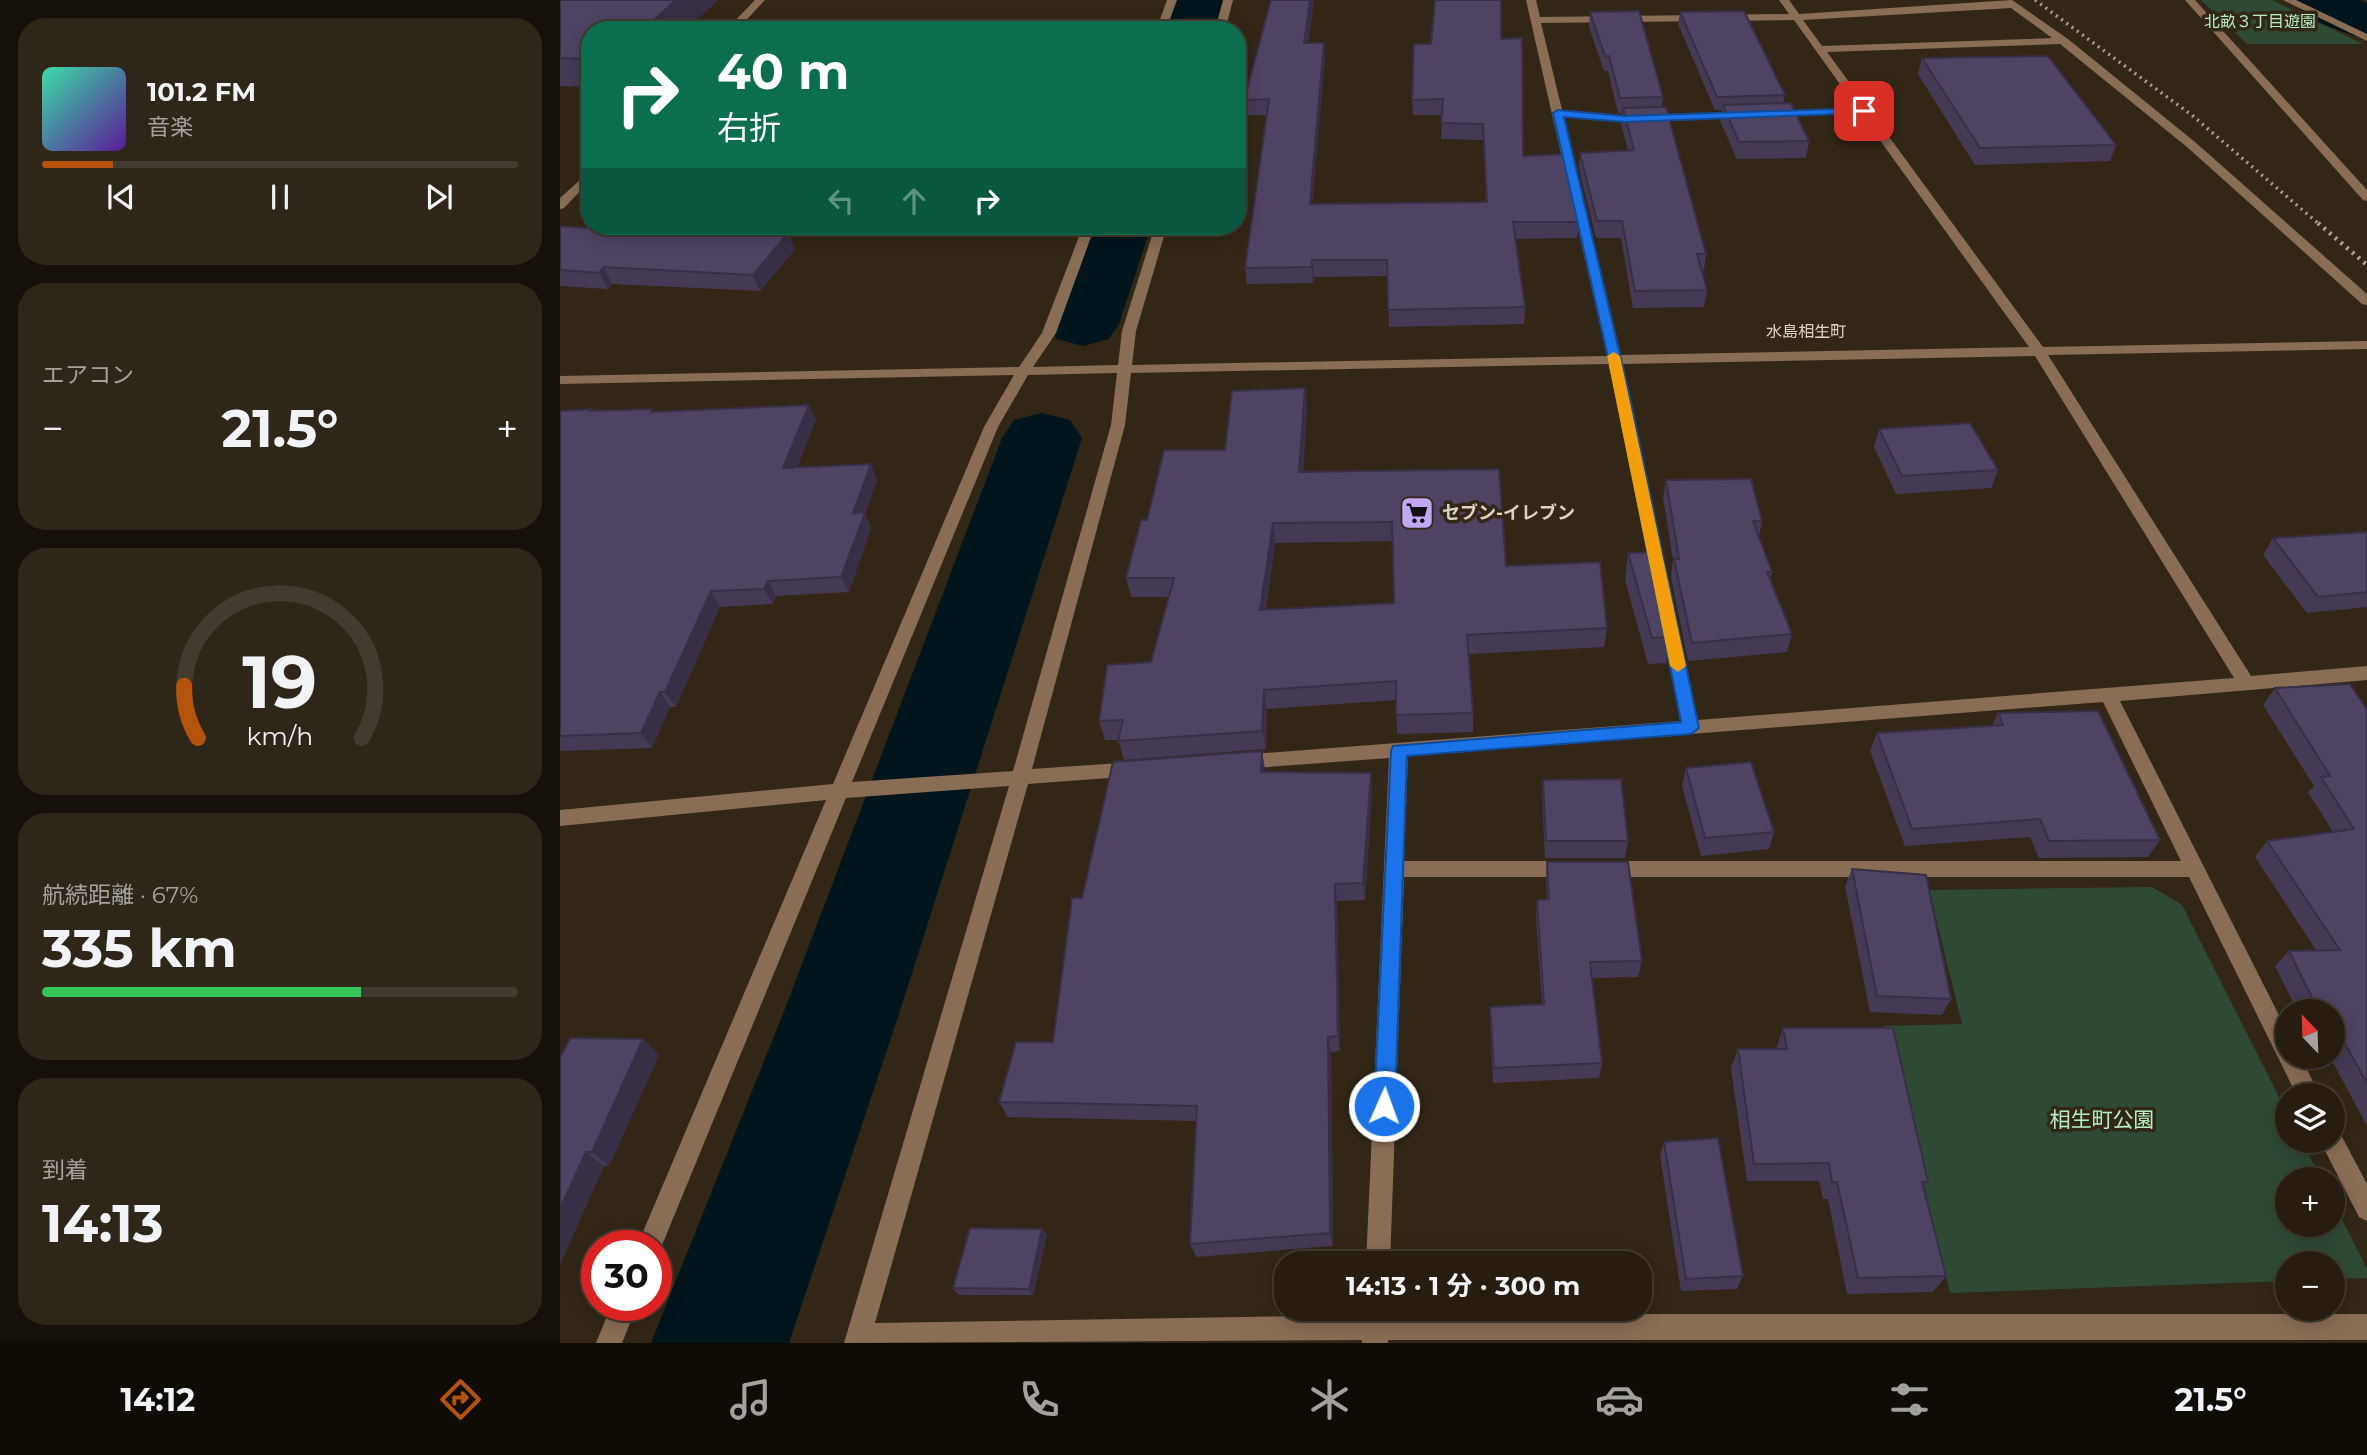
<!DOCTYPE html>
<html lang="ja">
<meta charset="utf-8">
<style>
body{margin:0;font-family:Montserrat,"Noto Sans JP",sans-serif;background:#2e2619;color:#f1f3f6;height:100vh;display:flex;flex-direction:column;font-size:26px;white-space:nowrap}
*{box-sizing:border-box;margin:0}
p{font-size:23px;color:#a4a29f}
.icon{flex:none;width:38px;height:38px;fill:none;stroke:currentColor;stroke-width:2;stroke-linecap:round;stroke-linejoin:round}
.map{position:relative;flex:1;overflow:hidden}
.details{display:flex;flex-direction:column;gap:18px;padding:18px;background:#151009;width:560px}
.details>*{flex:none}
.top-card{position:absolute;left:21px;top:21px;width:665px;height:214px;border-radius:28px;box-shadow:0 4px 18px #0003,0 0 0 2px #423b30;background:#0b6e4f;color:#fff;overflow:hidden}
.needle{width:46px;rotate:337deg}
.fabs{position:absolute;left:1715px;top:999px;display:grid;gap:14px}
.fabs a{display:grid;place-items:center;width:70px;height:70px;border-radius:50%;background:#261d10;box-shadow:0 4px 18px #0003,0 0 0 2px #423b30;font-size:35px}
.speed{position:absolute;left:21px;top:1230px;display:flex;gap:14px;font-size:35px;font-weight:700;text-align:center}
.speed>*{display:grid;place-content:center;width:91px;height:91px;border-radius:50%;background:#261d10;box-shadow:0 4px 18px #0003,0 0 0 2px #423b30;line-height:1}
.speed .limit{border:10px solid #d22;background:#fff;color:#111}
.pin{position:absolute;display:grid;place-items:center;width:60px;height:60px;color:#fff;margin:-30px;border-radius:14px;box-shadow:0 4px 10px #0006}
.me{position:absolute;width:77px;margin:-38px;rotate:2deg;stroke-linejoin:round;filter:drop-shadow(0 0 5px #0008)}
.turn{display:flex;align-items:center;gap:24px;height:147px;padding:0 21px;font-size:32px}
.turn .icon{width:91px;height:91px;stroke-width:2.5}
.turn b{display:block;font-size:49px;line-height:60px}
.lanes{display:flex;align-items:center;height:66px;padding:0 21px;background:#0003;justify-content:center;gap:35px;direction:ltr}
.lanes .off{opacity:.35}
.big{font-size:52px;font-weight:700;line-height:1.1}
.details .widget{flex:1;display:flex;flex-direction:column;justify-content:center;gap:10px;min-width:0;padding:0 24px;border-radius:28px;background:#2e2619}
.details .dial{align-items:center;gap:0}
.dial svg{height:182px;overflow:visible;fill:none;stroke:#423b30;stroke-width:7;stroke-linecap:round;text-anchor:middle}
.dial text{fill:#f1f3f6;stroke:none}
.song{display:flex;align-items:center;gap:21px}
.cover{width:84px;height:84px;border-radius:10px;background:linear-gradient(135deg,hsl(160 70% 55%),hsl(270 70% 35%))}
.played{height:7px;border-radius:4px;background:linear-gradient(90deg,#b45309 15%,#423b30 15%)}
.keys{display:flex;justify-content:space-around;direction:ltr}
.heat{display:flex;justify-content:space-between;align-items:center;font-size:38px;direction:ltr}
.charge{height:10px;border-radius:5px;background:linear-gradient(90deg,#34c759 67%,#423b30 0)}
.trip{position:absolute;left:714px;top:1251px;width:378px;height:70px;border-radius:28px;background:#261d10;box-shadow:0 4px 18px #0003,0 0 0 2px #423b30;font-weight:700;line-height:70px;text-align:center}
.tab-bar{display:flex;height:112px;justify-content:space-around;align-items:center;background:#0f0c06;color:#a4a29f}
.tab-bar .icon{width:49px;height:49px}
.tab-bar .on{color:#b45309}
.tab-bar b{font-size:32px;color:#f1f3f6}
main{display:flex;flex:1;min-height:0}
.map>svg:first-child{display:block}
</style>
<main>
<section class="details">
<div class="widget">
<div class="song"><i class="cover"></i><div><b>101.2 FM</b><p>音楽</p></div></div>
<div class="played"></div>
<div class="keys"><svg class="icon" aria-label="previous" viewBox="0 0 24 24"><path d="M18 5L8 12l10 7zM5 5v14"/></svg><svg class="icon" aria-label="pause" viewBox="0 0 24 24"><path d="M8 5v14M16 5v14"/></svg><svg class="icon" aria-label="next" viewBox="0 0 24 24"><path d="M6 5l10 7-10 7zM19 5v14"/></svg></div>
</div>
<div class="widget"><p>エアコン</p>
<div class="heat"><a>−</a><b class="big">21.5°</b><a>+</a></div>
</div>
<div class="widget dial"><svg viewBox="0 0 100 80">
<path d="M14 69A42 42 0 1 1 86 69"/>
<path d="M14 69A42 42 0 0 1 8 46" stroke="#b45309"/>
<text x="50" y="56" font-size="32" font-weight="700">19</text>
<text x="50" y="72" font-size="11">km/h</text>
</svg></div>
<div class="widget"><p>航続距離 · 67%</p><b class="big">335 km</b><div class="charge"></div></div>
<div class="widget"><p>到着</p><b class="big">14:13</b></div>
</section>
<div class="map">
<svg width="1807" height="1343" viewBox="0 0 1807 1343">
<rect width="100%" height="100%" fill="#322716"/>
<path fill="#2e4a35" d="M 1641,0 L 1712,0 L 1803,44 L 1687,44 Z
M 1592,887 L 1622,905 L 1727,1113 L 1727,1141 L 1742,1141 L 1761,1179 L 1727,1180 L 1727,1225 L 1773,1225 L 1773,1202 L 1807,1269 L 1807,1278 L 1773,1279 L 1773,1264 L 1727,1264 L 1727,1281 L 1390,1293 L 1325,1026 L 1402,1024 L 1369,890 Z"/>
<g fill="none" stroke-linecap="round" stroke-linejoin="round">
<path fill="#00151c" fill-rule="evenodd" d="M 648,0 L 656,0 L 648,30 L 639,30 Z
M 573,226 L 585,226 L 552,323 L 546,327 L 542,326 L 540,323 Z
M 511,434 L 518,438 L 212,1343 L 190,1343 L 504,438 Z"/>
<path fill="#00151c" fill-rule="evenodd" d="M 613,0 L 665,0 L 656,30 L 602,30 Z
M 1732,0 L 1800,0 L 1807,3 L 1807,39 C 1782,33 1747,21 1732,0 Z
M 525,226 L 591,226 L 559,324 L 549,339 L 523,346 L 497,339 L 487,324 Z
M 482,413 L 510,420 L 522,438 L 339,1014 L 229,1343 L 91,1343 L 223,1014 L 442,438 L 454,420 Z"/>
<path fill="#8a6d55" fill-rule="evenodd" d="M 195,0 L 205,0 L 177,30 L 166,30 Z
M 607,0 L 617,0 L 606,30 L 596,30 Z
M 663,0 L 673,0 L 665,30 L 655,30 Z
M 966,0 L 976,0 L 980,17 L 1229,14 L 1219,0 L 1229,0 L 1239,14 L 1452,0 L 1508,39 L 1635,142 L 1807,294 L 1807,305 L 1802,304 L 1627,147 L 1500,44 L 1267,52 L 1483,347 L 1807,341 L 1807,349 L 1488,355 L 1691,676 L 1807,666 L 1807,680 L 1560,701 L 1727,1031 L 1727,1057 L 1741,1057 L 1760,1096 L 1737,1096 L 1629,877 L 1044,877 L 1037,875 L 1034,869 L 1037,863 L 1044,861 L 1621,861 L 1543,702 L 848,756 L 844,861 L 1009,861 L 1016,863 L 1019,869 L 1016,875 L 1009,877 L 844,877 L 830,1264 L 806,1264 L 829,758 L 680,769 L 673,767 L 671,762 L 673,757 L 680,755 L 1121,721 L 1049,364 L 571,373 L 565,425 L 472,769 L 575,762 L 582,764 L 584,769 L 582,774 L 575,776 L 468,784 L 315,1323 L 803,1315 L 803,1309 L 829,1309 L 828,1314 L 1807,1314 L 1807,1340 L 828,1340 L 828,1343 L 802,1343 L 802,1340 L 284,1343 L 449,786 L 286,798 L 98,1255 L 96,1246 L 77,1246 L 266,800 L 0,826 L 0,810 L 273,784 L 424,427 L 454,375 L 0,384 L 0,376 L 459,367 L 482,333 L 523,226 L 535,226 L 496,333 L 473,367 L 558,365 L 562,331 L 595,226 L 607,226 L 576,331 L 572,365 L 1047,356 ZM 1451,8 L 1492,38 L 1262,46 L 1243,20 ZM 1234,20 L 1297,108 L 1215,111 L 1210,114 L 1211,116 L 1301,114 L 1469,347 L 1061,355 L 1004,117 L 1065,122 L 1183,118 L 1188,115 L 1183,112 L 1065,116 L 1002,110 L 981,23 ZM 1475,356 L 1674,678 L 1138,720 L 1063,364 ZM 557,373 L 551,425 L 453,771 L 292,782 L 438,427 L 468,375 Z
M 1625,0 L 1635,0 L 1807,190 L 1807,201 L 1803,200 Z
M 1723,0 L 1736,0 L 1807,34 L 1807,41 Z
M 30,171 L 30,181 L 4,208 L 0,209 L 0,198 Z
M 1773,1130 L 1780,1133 L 1807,1184 L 1807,1221 L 1799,1217 L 1760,1141 L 1773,1141 Z
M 51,1306 L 77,1306 L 62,1343 L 36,1343 Z"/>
<path stroke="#aaa195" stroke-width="3.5" stroke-dasharray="2 4.5" stroke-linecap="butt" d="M 1475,0 L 1633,116 L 1760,225"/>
<path stroke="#aaa195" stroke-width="4.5" stroke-dasharray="2.5 5" stroke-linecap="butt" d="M 1758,223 L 1807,265"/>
</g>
<path fill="#443a55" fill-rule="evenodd" d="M 0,0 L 158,0 L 126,30 L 30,30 L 30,87 L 0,86 Z
M 711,0 L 754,0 L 748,43 L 765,58 L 752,204 L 926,202 L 923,140 L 881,139 L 882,115 L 853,115 L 852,100 L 871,44 L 941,39 L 963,156 L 1019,222 L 1017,238 L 955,239 L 965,307 L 964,324 L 829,327 L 828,276 L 754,277 L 753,283 L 687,284 L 685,268 L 706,115 L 686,115 L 684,100 Z
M 1030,12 L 1103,97 L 1102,107 L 1146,254 L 1144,270 L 1142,271 L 1147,290 L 1144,307 L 1073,308 L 1061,238 L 1036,238 L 1019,169 L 1020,153 L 1068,150 L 1061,124 L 1062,113 L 1058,113 L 1048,71 L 1044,71 L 1029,27 Z
M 1120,12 L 1225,95 L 1223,103 L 1249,141 L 1246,158 L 1177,159 L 1160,121 L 1162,110 L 1155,110 L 1118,24 Z
M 1362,58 L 1556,145 L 1550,161 L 1415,165 L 1358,74 Z
M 0,226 L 26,228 L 228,233 L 235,249 L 200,291 L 52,284 L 48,289 L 0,286 Z
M 745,388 L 747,408 L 743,472 L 946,566 L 1047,628 L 1044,647 L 909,654 L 913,713 L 913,732 L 837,734 L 836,700 L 707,709 L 706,749 L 564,760 L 558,740 L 545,740 L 539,721 L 591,662 L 609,597 L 571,597 L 566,578 L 587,520 L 665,450 ZM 833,541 L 834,603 L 706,610 L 715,543 Z
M 0,411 L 94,412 L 256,420 L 237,467 L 317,480 L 305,514 L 311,528 L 289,592 L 216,596 L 213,604 L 160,607 L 116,707 L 110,707 L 92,748 L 0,751 Z
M 1319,429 L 1438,470 L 1431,488 L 1336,494 L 1314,447 Z
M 1106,480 L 1202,521 L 1199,536 L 1212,572 L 1210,579 L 1232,634 L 1227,652 L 1128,661 L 1111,577 L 1113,560 L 1103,498 Z
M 1807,532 L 1807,607 L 1747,613 L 1703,555 L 1713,538 Z
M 1068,553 L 1111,637 L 1106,663 L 1088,664 L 1065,580 Z
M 1715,688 L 1807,710 L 1807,1126 L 1770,1057 L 1773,1057 L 1773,1012 L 1738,1012 L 1715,966 L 1729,951 L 1756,950 L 1695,857 L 1707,841 L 1773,832 L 1748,792 L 1754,786 L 1703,705 Z
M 1438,713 L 1600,840 L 1588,857 L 1479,858 L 1470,837 L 1345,846 L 1310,751 L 1317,733 L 1432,726 Z
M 1126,768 L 1214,832 L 1209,849 L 1141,856 L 1122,786 Z
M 705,769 L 705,772 L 812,791 L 805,900 L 777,901 L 780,1051 L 771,1052 L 773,1246 L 636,1257 L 630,1244 L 636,1121 L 448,1117 L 439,1102 L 493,1042 L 522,898 Z
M 983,780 L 1068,841 L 1065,858 L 985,858 L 982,798 Z
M 987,862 L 1082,961 L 1078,977 L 1032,978 L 1042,1063 L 1039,1078 L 933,1083 L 930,1023 L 930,1007 L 982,1005 L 976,917 L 977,900 L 987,899 L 986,880 Z
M 1292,869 L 1391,999 L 1382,1015 L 1310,1012 L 1285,886 Z
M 1223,1028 L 1368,1182 L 1363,1189 L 1386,1276 L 1373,1292 L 1287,1294 L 1268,1199 L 1263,1199 L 1259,1181 L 1187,1181 L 1171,1068 L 1178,1049 L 1216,1049 Z
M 83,1039 L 99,1055 L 49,1166 L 44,1166 L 0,1264 L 0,1058 Z
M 1104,1142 L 1183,1276 L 1177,1289 L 1121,1291 L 1100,1156 Z
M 482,1229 L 487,1235 L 473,1295 L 399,1295 L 393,1288 Z"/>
<path fill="#372f45" d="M 116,0 L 158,0 L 126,30 L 83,30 Z
M 750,0 L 754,0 L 746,58 L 744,43 Z
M 764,43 L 765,58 L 751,220 L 750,204 Z
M 228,233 L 235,249 L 200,291 L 193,275 Z
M 752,260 L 754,277 L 753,283 L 752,267 Z
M 44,267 L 52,284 L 48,289 L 39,273 Z
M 745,388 L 747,408 L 741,491 L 739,472 Z
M 249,405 L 256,420 L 230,483 L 223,468 Z
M 311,464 L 317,480 L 305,514 L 311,528 L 289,592 L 281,577 L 293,513 Z
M 713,523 L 715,543 L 703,629 L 700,610 Z
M 208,581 L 216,596 L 213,604 L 204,589 Z
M 151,591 L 160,607 L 116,707 L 105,692 Z
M 704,690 L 707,709 L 706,749 L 702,731 Z
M 100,692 L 110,707 L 92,748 L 81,733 Z
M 702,751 L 705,769 L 704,790 L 701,772 Z
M 811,773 L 812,791 L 805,900 L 803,883 Z
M 775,884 L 777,901 L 780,1051 L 778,1036 Z
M 768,1037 L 771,1052 L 773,1246 L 770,1233 Z
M 83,1039 L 99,1055 L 49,1166 L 32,1152 Z
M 26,1152 L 44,1166 L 0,1264 L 0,1209 Z
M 482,1229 L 487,1235 L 473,1295 L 469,1289 Z"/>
<path fill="#4f4363" stroke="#372f45" stroke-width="2" fill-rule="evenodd" d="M 0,0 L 116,0 L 83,30 L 30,30 L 30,59 L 0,58 Z
M 711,0 L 750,0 L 744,43 L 764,43 L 750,204 L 927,202 L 923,124 L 881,123 L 883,99 L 852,100 L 854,44 L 871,44 L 875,0 L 941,0 L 941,39 L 962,38 L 963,156 L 1003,154 L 1019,222 L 953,222 L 965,307 L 828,310 L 827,260 L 752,260 L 752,267 L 685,268 L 709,99 L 684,100 Z
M 1079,11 L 1103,97 L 1060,98 L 1049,56 L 1045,56 L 1030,12 Z
M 1184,11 L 1225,95 L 1157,97 L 1120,12 Z
M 1488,56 L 1556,145 L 1420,148 L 1362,58 Z
M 1231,103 L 1249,141 L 1179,142 L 1163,105 Z
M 1106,107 L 1146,254 L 1137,254 L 1147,290 L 1075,291 L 1062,221 L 1037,221 L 1020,153 L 1074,150 L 1063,108 Z
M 30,224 L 30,226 L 96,226 L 228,233 L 193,275 L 44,267 L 39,273 L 0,270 L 0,226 L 26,228 Z
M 745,388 L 739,472 L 939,469 L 946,566 L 1040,562 L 1047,628 L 907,635 L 913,713 L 836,715 L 836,681 L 704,690 L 702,731 L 558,741 L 563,720 L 539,721 L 547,665 L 591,662 L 614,578 L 566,578 L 581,520 L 587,520 L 604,450 L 665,450 L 672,391 ZM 832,522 L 834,603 L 700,610 L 713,523 Z
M 249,405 L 223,468 L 311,464 L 293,513 L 305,512 L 281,577 L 208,581 L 204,589 L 151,591 L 105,692 L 100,692 L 81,733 L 0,736 L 0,411 L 32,409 L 30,411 L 92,409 L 91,412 Z
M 1410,423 L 1438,470 L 1342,476 L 1319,429 Z
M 1191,479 L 1202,521 L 1193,521 L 1212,572 L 1207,572 L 1232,634 L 1132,643 L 1114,559 L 1119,559 L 1106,480 Z
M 1807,532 L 1807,592 L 1758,597 L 1713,538 Z
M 1093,552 L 1111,637 L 1092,638 L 1068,553 Z
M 1790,684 L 1807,710 L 1807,1083 L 1773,1022 L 1773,1012 L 1759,1012 L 1729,951 L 1780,950 L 1707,841 L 1794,829 L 1761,777 L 1770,776 L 1715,688 Z
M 1538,711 L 1600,840 L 1489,841 L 1480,819 L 1352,829 L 1317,733 L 1443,725 L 1438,713 Z
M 702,751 L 701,772 L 811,773 L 803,883 L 775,884 L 778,1036 L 768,1037 L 770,1233 L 630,1244 L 637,1106 L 439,1102 L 456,1042 L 493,1042 L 512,898 L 522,898 L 553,762 Z
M 1191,762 L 1214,832 L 1145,838 L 1126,768 Z
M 1061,779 L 1068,841 L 986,841 L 983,780 Z
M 987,862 L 1068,862 L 1082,961 L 1030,962 L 1042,1063 L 934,1068 L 930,1007 L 984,1004 L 977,900 L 989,899 Z
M 1292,869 L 1366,875 L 1391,999 L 1317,996 Z
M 1223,1028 L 1333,1028 L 1368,1182 L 1362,1182 L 1386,1276 L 1298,1278 L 1277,1182 L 1272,1182 L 1269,1163 L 1194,1164 L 1178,1049 L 1227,1049 Z
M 10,1038 L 83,1039 L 32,1152 L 26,1152 L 0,1209 L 0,1058 Z
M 1158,1138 L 1183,1276 L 1126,1279 L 1104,1142 Z
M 410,1228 L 482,1229 L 469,1289 L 393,1288 Z"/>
<path fill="#1a73e8" stroke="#114b97" stroke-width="2" d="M 1304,108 L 1309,111 L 1308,113 L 1065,122 L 1004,117 L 1069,393 L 1139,728 L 1131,734 L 847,756 L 835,1106 L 832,1113 L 824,1116 L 817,1113 L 814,1106 L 831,751 L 833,746 L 1121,722 L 1056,393 L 993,113 L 998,110 L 1065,116 Z"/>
<path fill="#f59e0b" d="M 1054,352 L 1060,356 L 1126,666 L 1118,672 L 1110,666 L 1047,356 Z"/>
<defs>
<symbol id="supermarket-square" viewBox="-11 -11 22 22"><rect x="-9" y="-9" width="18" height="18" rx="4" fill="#c1a8f3" stroke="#322716"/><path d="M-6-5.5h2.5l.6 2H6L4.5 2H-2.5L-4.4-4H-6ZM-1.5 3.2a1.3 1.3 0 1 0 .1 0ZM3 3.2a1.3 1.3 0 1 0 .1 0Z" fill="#111"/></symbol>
</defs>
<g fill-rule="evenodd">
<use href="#supermarket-square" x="838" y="494" width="38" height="38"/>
</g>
<g text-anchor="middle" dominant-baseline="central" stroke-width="7" stroke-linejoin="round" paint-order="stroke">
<g font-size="16" fill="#b4efc2" stroke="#322716">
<text x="1700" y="21">北畝３丁目遊園</text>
</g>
<g font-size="16" fill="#dad3c8" stroke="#322716">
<text x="1246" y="331">水島相生町</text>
</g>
<g font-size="18" font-weight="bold" fill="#dad3c8" stroke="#322716" text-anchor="start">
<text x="882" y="513">セブン-イレブン</text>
</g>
<g font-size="21" fill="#b4efc2" stroke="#322716">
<text x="1542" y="1119">相生町公園</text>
</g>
</g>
</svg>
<div class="fabs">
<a><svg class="needle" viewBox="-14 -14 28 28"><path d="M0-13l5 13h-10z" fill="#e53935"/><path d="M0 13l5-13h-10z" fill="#a4a29f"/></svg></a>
<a><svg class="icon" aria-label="layers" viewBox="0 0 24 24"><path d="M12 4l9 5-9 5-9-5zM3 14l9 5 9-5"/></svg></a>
<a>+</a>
<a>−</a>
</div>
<div class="speed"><div class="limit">30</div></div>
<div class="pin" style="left:1304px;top:111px;background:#d93025"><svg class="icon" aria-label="arrive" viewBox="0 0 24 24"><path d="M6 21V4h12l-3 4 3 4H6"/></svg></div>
<svg class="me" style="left:824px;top:1106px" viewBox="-20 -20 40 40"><circle r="17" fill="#1a73e8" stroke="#fff" stroke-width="3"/><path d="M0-11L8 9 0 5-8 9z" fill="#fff"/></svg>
<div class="trip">14:13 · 1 分 · 300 m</div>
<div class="top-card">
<div class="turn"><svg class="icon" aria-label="right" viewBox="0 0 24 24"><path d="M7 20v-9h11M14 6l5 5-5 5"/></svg><div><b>40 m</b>右折</div></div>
<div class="lanes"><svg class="icon off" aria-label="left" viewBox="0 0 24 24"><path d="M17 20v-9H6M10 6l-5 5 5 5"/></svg><svg class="icon off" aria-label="ahead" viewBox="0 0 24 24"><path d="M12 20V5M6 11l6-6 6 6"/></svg><svg class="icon" aria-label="right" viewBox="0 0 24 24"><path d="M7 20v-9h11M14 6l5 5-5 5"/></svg></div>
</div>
</div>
</main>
<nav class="tab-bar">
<b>14:12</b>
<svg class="icon on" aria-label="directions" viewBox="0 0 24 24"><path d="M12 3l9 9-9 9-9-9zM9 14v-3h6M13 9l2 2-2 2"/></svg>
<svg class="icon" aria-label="music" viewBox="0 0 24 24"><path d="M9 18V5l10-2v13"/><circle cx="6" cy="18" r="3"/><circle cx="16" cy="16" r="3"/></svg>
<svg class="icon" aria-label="phone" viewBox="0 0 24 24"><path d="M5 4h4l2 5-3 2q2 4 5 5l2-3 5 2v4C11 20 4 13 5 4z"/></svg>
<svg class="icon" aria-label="climate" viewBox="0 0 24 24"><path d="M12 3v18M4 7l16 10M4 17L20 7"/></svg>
<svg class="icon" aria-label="car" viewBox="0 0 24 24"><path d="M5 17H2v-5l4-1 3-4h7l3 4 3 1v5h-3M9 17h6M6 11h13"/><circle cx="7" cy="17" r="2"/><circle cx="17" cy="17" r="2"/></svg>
<svg class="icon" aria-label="filters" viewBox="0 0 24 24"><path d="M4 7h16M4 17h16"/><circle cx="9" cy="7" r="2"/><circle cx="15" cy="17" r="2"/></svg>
<b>21.5°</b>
</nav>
